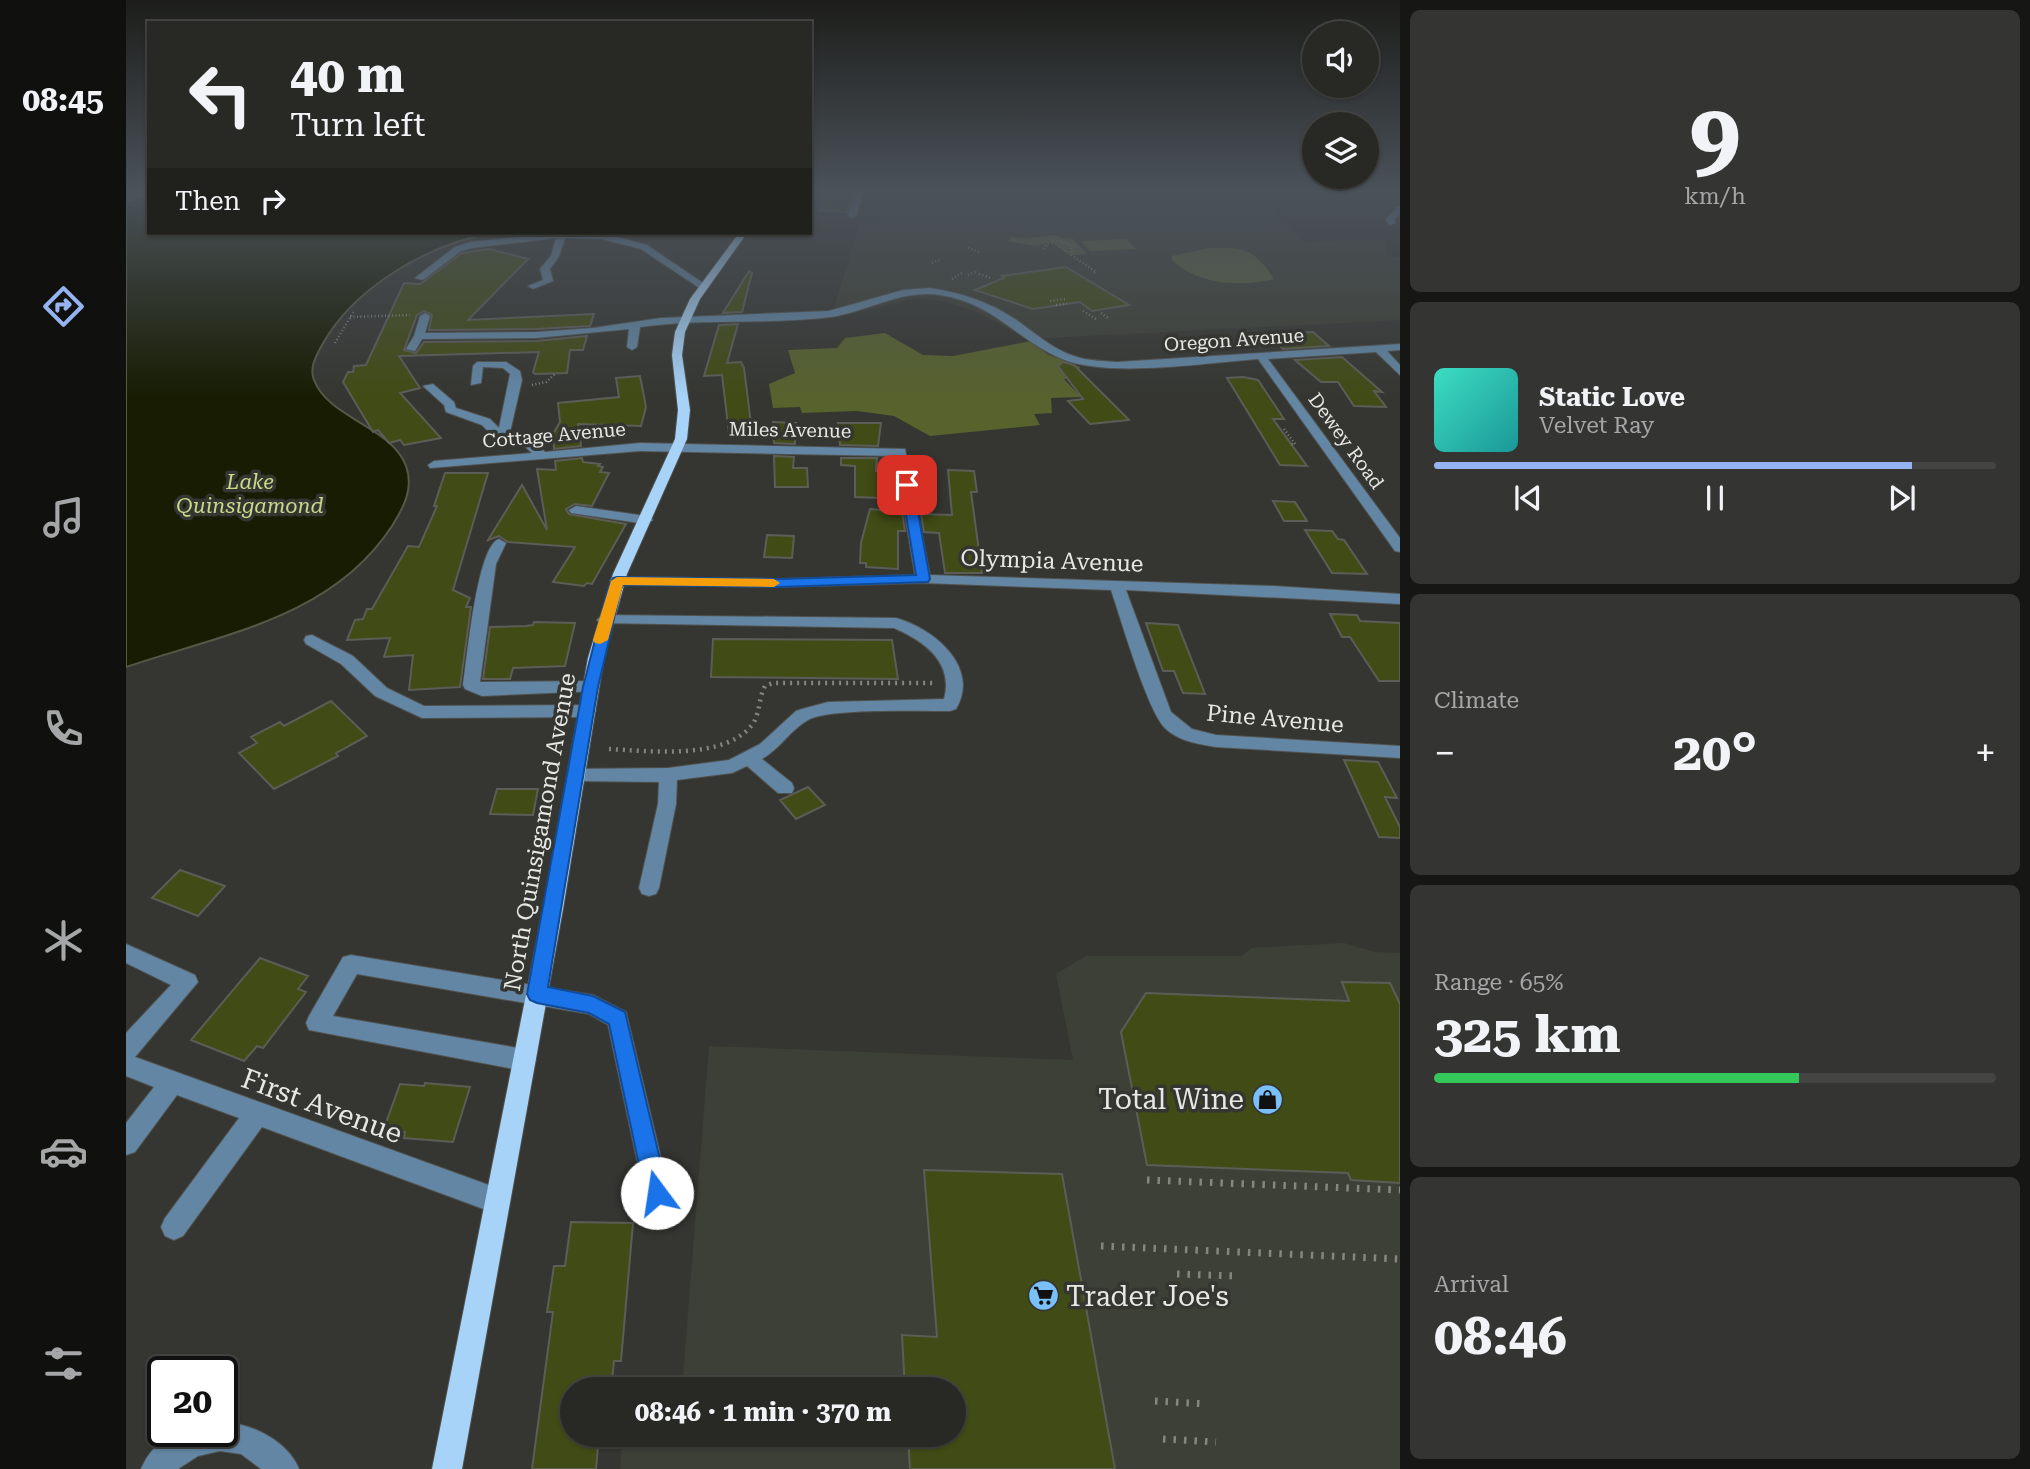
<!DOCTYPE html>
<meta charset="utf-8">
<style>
body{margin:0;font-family:"Roboto Serif",serif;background:#343432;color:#f1f3f6;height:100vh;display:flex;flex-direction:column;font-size:26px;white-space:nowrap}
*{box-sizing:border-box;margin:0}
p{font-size:23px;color:#a5a6a7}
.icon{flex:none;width:38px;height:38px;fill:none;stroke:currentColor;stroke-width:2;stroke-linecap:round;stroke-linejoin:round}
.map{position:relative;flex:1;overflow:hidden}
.panel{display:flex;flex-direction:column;gap:10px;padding:10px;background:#161614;width:630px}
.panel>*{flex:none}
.banner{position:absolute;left:21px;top:21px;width:665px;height:214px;border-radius:0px;box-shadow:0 2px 5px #0004,0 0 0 2px #444442;background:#282825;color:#f1f3f6;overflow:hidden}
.buttons{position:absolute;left:1176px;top:21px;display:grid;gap:14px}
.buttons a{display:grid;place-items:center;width:77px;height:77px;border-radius:50%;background:#282825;box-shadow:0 2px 5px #0004,0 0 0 2px #444442;font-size:35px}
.speed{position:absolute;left:21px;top:1356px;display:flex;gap:14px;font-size:35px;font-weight:700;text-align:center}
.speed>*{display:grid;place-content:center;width:91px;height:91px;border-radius:50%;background:#282825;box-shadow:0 2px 5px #0004,0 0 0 2px #444442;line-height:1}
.speed .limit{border:4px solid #111;border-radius:10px;background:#fff;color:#111}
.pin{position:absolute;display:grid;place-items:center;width:60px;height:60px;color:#fff;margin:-30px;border-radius:14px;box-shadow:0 4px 10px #0006}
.me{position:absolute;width:77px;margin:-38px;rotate:346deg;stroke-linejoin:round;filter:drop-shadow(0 0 5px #0008)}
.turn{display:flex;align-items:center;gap:24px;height:147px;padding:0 28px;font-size:32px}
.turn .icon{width:91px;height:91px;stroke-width:2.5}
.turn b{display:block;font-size:49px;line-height:60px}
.then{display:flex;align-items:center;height:66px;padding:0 28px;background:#0003;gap:14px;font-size:26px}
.big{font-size:52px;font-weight:700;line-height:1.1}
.panel .tile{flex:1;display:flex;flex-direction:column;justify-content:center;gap:10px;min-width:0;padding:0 24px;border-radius:10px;background:#343432}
.panel .dial{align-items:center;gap:0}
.dial b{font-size:91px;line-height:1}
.song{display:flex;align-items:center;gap:21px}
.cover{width:84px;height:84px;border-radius:10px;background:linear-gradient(135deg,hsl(170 70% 55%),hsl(180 70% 35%))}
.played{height:7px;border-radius:4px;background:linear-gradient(90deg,#95b2f1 85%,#444442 85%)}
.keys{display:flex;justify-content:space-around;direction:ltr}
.heat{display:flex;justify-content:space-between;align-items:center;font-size:38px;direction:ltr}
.charge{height:10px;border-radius:5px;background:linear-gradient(90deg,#34c759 65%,#444442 0)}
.trip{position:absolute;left:434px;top:1377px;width:406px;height:70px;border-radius:35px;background:#282825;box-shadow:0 2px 5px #0004,0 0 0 2px #444442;font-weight:700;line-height:70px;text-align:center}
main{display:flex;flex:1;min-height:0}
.menu{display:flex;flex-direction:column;width:126px;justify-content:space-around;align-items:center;background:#10100f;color:#a5a6a7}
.menu .icon{width:49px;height:49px}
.menu .active{color:#95b2f1}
.menu b{font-size:32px;color:#f1f3f6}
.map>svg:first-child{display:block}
</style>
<main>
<nav class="menu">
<b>08:45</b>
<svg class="icon active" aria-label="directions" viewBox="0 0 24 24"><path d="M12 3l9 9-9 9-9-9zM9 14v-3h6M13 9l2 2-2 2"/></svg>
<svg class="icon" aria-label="music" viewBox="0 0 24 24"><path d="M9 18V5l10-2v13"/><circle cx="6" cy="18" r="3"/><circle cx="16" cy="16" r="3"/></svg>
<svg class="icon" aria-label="phone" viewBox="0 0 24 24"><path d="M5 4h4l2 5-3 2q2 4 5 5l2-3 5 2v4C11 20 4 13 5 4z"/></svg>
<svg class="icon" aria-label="climate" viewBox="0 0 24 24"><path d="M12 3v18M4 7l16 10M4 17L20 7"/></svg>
<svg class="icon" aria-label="car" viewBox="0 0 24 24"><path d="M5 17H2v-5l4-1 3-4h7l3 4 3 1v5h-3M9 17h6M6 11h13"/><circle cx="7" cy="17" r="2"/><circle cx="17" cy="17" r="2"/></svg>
<svg class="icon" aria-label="filters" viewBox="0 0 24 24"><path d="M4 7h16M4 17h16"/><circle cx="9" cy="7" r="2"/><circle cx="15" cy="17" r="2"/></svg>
</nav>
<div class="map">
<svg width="1274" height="1469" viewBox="0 0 1274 1469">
<rect width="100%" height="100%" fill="#353631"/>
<path fill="#3d4036" d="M 1145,209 L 1178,242 L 1258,239 L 1262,257 L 1274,257 L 1274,320 L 902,339 L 849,311 L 817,301 L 789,298 L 705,319 L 734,222 Z
M 1218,943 L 1249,952 L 1274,953 L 1274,1469 L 494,1469 L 497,1435 L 828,1435 L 828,1390 L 556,1389 L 583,1046 L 947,1060 L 930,974 L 960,956 L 1116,956 L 1125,948 Z"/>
<path fill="#58603f" d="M 932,235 L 936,238 L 946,238 L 961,254 L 943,255 L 925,242 L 909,246 L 882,241 L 886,237 L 900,238 Z
M 1000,239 L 1010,249 L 964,251 L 955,241 Z
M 1083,248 C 1118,247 1129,249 1148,279 C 1115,287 1072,285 1046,260 L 1046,256 Z"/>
<path fill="#57622d" d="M 759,333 L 797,355 L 827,356 L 905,341 L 921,354 L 954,367 L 951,377 L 938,379 L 955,397 L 925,398 L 926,413 L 908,414 L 914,425 L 804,436 L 768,416 L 731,411 L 676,413 L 674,407 L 647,408 L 643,384 L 669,373 L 662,350 L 711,348 L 719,338 Z"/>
<path fill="#171c02" stroke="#555946" stroke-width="2" d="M 23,193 L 23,233 L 368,233 C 304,243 228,287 196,345 C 190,356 183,368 188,380 C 203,419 265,426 280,466 C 288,488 278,507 266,526 C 206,618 97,634 0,667 L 0,202 Z"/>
<path fill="#414b15" stroke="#5c5d57" stroke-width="2" d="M 704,192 L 727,192 L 721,212 L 694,210 Z
M 363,249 L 402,259 L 342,320 L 468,314 L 464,326 L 410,329 L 303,330 L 306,315 L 298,311 L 291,315 L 278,350 L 290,353 L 298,342 L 410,341 L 461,336 L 457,350 L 444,350 L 441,373 L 409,374 L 407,372 L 413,352 L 273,356 L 294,388 L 274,393 L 315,438 L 278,445 L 274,440 L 263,443 L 252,430 L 247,432 L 217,382 L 222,372 L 227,372 L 228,366 L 240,365 L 278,283 L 294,284 L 336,253 Z
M 940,267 L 1003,305 L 966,311 L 954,302 L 907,309 L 849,290 L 878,278 L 876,276 Z
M 623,271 L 626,273 L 616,312 L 597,313 Z
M 612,324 L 601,363 L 615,362 L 618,368 L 626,432 L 603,433 L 596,375 L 578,376 L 593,325 Z
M 1187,332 L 1203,346 L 1157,349 L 1141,334 Z
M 1216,357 L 1256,392 L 1248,391 L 1260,407 L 1228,406 L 1212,382 L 1195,382 L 1169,360 Z
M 937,362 L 948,365 L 1003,420 L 964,424 L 942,401 L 957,399 L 932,366 Z
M 514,376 L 520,407 L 515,426 L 452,424 L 455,446 L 428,449 L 427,434 L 434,422 L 432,403 L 493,397 L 490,378 Z
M 1117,377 L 1132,380 L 1158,419 L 1147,419 L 1181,466 L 1154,465 L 1101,378 Z
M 647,422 L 670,423 L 669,444 L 648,443 Z
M 712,423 L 755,423 L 752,446 L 714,445 Z
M 648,456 L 668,457 L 667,468 L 681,468 L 682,487 L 649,487 Z
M 456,458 L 457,462 L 474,464 L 472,466 L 477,467 L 474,472 L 483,473 L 466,506 L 449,504 L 440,509 L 443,514 L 500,524 L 466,584 L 461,583 L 458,586 L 427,582 L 449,547 L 382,542 L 373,536 L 362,540 L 396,485 L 421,530 L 411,469 L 430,470 L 429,461 Z
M 715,458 L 751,458 L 750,471 L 754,471 L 755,498 L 729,497 L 729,466 L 715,465 Z
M 822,470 L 848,471 L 851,492 L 845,492 L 856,573 L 819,573 L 813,533 L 798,532 L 795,514 L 826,515 Z
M 319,473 L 362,473 L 327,590 L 344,598 L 340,607 L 345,607 L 334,687 L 283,690 L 287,655 L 258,657 L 264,638 L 221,640 L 229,620 L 237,619 L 241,609 L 246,609 L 282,546 L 293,547 L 311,506 L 308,506 Z
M 1147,501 L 1169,502 L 1181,521 L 1158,521 Z
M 744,509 L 776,512 L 779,531 L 772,531 L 772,569 L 740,567 L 740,563 L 734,563 L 735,543 Z
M 1179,530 L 1206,531 L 1212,539 L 1218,540 L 1241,574 L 1206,573 Z
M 641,535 L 668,536 L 666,558 L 638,557 Z
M 1204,614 L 1231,615 L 1234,621 L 1274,623 L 1274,681 L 1253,681 L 1224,637 L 1216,637 Z
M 408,622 L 449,623 L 439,666 L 387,668 L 384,679 L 357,679 L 364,627 L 400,626 L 407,625 Z
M 1020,623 L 1052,625 L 1079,694 L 1057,693 L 1048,671 L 1037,671 Z
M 587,639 L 766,640 L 772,679 L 585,677 Z
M 205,701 L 241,736 L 210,753 L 212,756 L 148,789 L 113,753 L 131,743 L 125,737 L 154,722 L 158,726 Z
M 1218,760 L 1252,762 L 1271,798 L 1259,797 L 1274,827 L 1274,838 L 1253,837 Z
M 682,787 L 699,805 L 670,819 L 654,800 Z
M 371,789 L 412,789 L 407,815 L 364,814 Z
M 54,870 L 99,886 L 72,916 L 26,898 Z
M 134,958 L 182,976 L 172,989 L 180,992 L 137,1048 L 131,1046 L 118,1061 L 65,1040 Z
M 1216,982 L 1264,983 L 1274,1004 L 1274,1183 L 1225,1180 L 1222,1173 L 1021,1165 L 995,1032 L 1020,993 L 1223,1001 Z
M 299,1083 L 344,1087 L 327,1142 L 278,1138 L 279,1132 L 257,1131 L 274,1084 L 298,1086 Z
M 798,1170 L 936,1174 L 989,1469 L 784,1469 L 782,1435 L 828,1435 L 828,1390 L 779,1390 L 776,1335 L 811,1337 Z
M 445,1222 L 507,1223 L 495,1361 L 488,1361 L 485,1390 L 446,1390 L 446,1435 L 473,1435 L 470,1469 L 406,1469 L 427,1312 L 421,1312 L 428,1266 L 439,1266 Z"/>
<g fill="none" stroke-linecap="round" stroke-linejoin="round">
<defs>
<path id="minor" d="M 730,192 L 738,192 L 730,216 L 726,218 L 722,216 Z
M 1271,207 L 1274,207 L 1274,214 L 1268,219 L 1270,223 L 1263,225 L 1260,219 Z
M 432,233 L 476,233 L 521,245 L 583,287 L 575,289 L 515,249 L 476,239 L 439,238 L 433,256 L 424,269 L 427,281 L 407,289 L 402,286 L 417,280 L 414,269 L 425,256 L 430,238 L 346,248 L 335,251 L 297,280 L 289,278 L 329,247 L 345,242 Z
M 803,288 C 834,292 863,302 889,319 C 908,332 926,349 948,356 C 962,361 977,361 991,362 L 1274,344 L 1274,350 L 1261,351 L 1274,365 L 1274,375 L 1250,352 L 1142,359 L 1274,538 L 1274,552 L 1269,551 L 1132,359 C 1080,363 982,378 936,359 C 890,340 870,304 814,295 C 776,289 743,311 705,317 C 642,325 577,318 514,327 L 511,347 L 506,350 L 501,347 L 503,329 L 410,338 L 296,339 L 289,351 L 280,349 L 288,336 L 294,316 L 299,313 L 304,316 L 299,333 L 410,332 L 467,328 L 535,318 L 703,311 L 777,290 Z
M 351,362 L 380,362 L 394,371 L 396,380 L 384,432 L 403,437 L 419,452 L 514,443 L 779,449 L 804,575 L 1147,586 L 1274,594 L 1274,604 L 1000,590 L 1045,712 L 1066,729 L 1090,735 L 1274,746 L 1274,758 L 1090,747 C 1072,744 1052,741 1039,728 C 1021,710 995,619 985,590 L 797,583 L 653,587 L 486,584 L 484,581 L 486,578 L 491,577 L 653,579 L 789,575 L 769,456 L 514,451 L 304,468 L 302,465 L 308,461 L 406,453 L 395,443 L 365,434 L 356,425 L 320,412 L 318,405 L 297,386 L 307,384 L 328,402 L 330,408 L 364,419 L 373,428 L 384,374 L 377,368 L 357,367 L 355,383 L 345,385 L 347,366 Z
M 450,506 L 520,516 L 527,520 L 520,524 L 445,513 L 443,510 Z
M 373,539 L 380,543 L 370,564 L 354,682 L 465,681 L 473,687 L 471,691 L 356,696 L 339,689 L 337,685 C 341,660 351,545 373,539 Z
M 479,615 L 770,618 C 807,628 855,667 830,709 L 824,711 C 797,711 700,708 682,720 C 664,730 654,749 636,759 L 666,783 L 668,788 L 666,793 L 652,793 L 621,766 L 606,773 L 551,780 L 550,804 L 533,888 L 530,894 L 523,896 L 516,894 L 513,888 L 532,804 L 533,782 L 450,781 L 444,779 L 441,774 L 444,769 L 542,768 L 603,760 L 634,744 L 670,711 L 676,709 L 702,702 L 818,699 C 828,662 798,641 768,628 L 474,623 L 471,620 L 474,617 Z
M 186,635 L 227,656 L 261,688 L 298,706 L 461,705 L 470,711 L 461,717 L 296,718 L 249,696 L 215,664 L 180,644 L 178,640 L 180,636 Z
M 0,944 L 69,975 L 72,982 L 9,1057 L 371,1188 L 380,1192 L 384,1201 L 380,1210 L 371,1214 L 136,1127 L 57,1236 L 48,1240 L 39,1236 L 35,1227 L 39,1218 L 113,1118 L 51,1095 L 9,1152 L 0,1155 L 0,1123 L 28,1087 L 0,1076 L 0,1033 L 45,985 L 0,963 Z
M 225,955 L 467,995 L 500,1012 L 549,1216 L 545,1225 L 536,1229 L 527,1225 L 523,1216 L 482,1025 L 463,1014 L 231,974 L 207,1016 L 398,1049 L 406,1052 L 410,1060 L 406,1068 L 398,1071 L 183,1030 L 180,1023 L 183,1016 L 217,957 Z
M 96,1422 C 125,1423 162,1441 173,1469 L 135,1469 L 115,1454 L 94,1451 L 72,1456 L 52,1469 L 15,1469 C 31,1431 61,1432 96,1432 Z"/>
<path id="major" d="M 613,233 L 621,233 L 574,299 L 559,332 L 556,355 L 564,410 L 561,439 L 501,574 L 478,658 L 437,909 L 336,1469 L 306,1469 L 417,909 L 462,658 L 487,574 L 549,439 L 552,410 L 546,355 L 549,332 L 564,299 Z"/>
</defs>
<use href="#minor" stroke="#51524e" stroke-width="2"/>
<use href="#major" stroke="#51524e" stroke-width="2"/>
<path stroke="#858681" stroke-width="2.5" stroke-dasharray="1 2.5" stroke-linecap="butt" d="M 924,239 L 944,244 L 946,252
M 842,248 L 853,252
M 918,249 L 922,243 L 928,242
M 945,255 L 970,272 L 968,273
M 806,263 L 816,259
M 853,274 L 865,278
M 842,275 L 852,271
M 826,279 L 836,273
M 924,301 L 939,299
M 930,305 L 944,303
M 957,311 L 970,319
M 975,313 L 982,318
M 224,317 L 284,315
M 209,343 L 228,311
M 406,385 L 420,382 L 430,373
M 1158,429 L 1169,444 L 1165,444"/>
<path stroke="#858681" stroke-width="4.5" stroke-dasharray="2 5" stroke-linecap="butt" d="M 483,749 C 522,751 603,761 628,722 C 634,711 633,697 639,686 L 647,683 L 809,683"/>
<path stroke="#858681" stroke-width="7" stroke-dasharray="2.5 8" stroke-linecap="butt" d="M 1021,1180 L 1274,1190
M 975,1246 L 1274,1259
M 1051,1274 L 1111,1276
M 1029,1401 L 1081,1404
M 1037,1439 L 1090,1442"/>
<use href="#minor" fill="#6286a4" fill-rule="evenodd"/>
<use href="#major" fill="#a7d3f9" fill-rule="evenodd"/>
</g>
<linearGradient id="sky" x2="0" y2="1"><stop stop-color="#1d1e1b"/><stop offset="0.48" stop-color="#4b525a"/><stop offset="1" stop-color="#4b525a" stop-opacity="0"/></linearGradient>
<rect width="1274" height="398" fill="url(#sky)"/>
<path fill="#1a73e8" stroke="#114b97" stroke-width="2" d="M 781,481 L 787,485 L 804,579 L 802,582 L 653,587 L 497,585 L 495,589 L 472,687 L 422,987 L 467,996 L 499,1012 L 542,1193 L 539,1201 L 531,1204 L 523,1201 L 519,1193 L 483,1024 L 463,1013 L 411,1003 L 404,1000 L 401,994 L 457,687 L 482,589 L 487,578 L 491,577 L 653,579 L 790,575 L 775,485 Z"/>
<path fill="#f59e0b" d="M 491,577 L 648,579 L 654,583 L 648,587 L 497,585 L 482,640 L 474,644 L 469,643 L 467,640 L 485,581 Z"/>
<defs>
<symbol id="shop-disc" viewBox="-11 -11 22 22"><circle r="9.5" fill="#79bff8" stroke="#353631"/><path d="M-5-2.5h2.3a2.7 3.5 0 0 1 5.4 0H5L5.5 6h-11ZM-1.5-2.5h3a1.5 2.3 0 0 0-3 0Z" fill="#111"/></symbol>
<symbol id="supermarket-disc" viewBox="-11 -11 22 22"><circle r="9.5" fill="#79bff8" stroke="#353631"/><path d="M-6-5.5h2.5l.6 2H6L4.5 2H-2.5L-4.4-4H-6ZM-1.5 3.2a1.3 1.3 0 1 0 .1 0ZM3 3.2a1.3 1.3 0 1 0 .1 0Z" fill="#111"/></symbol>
</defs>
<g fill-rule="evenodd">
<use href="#shop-disc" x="1124" y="1082" width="35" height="35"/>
<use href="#supermarket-disc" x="900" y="1278" width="35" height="35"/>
</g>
<g text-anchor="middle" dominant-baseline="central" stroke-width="7" stroke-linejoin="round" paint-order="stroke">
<g font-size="19" fill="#e7e8e4" stroke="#353631">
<text transform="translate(1108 340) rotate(-4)">Oregon Avenue</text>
<text transform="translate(664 430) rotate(1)">Miles Avenue</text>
<text transform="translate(428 435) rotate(-5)">Cottage Avenue</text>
<text transform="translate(1220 441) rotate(54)">Dewey Road</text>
</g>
<g font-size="21" font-style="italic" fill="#c8da89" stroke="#353631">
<text x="124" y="482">Lake<tspan x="124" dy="24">Quinsigamond</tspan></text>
</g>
<g font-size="23" fill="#e7e8e4" stroke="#353631">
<text transform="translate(926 561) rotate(2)">Olympia Avenue</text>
<text transform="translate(1149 719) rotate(5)">Pine Avenue</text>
<text transform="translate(414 832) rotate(-80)">North Quinsigamond Avenue</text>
</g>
<g font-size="28" fill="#e7e8e4" stroke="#353631" text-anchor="end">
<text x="1118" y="1099">Total Wine</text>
<text x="940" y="1296" text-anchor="start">Trader Joe's</text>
</g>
<g font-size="28" fill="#e7e8e4" stroke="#353631">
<text transform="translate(196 1106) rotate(20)">First Avenue</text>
</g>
</g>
</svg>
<div class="buttons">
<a><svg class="icon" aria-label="sound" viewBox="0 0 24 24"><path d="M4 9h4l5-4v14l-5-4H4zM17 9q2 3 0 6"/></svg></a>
<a><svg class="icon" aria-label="layers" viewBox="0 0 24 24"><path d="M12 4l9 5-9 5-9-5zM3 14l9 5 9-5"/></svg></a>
</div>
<div class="speed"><div class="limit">20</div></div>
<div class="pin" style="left:781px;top:485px;background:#d93025"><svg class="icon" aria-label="arrive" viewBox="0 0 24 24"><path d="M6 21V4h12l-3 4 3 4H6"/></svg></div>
<svg class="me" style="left:531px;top:1193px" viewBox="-20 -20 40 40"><circle r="19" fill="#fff"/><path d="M0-13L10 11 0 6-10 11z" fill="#1a73e8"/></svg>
<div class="trip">08:46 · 1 min · 370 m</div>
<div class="banner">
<div class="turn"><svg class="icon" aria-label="left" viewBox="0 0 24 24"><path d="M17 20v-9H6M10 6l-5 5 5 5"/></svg><div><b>40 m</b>Turn left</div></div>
<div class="then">Then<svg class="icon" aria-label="right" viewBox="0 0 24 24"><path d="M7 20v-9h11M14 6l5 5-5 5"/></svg></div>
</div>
</div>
<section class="panel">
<div class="tile dial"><b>9</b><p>km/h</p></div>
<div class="tile">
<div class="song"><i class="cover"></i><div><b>Static Love</b><p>Velvet Ray</p></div></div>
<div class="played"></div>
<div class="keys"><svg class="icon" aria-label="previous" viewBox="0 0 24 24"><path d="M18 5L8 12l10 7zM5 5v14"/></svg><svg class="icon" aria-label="pause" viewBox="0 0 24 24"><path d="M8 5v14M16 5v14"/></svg><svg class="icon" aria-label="next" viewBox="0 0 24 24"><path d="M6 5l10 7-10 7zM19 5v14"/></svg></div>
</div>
<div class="tile"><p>Climate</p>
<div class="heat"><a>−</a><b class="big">20°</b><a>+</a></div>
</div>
<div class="tile"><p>Range · 65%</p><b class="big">325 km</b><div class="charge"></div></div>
<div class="tile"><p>Arrival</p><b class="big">08:46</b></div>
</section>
</main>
